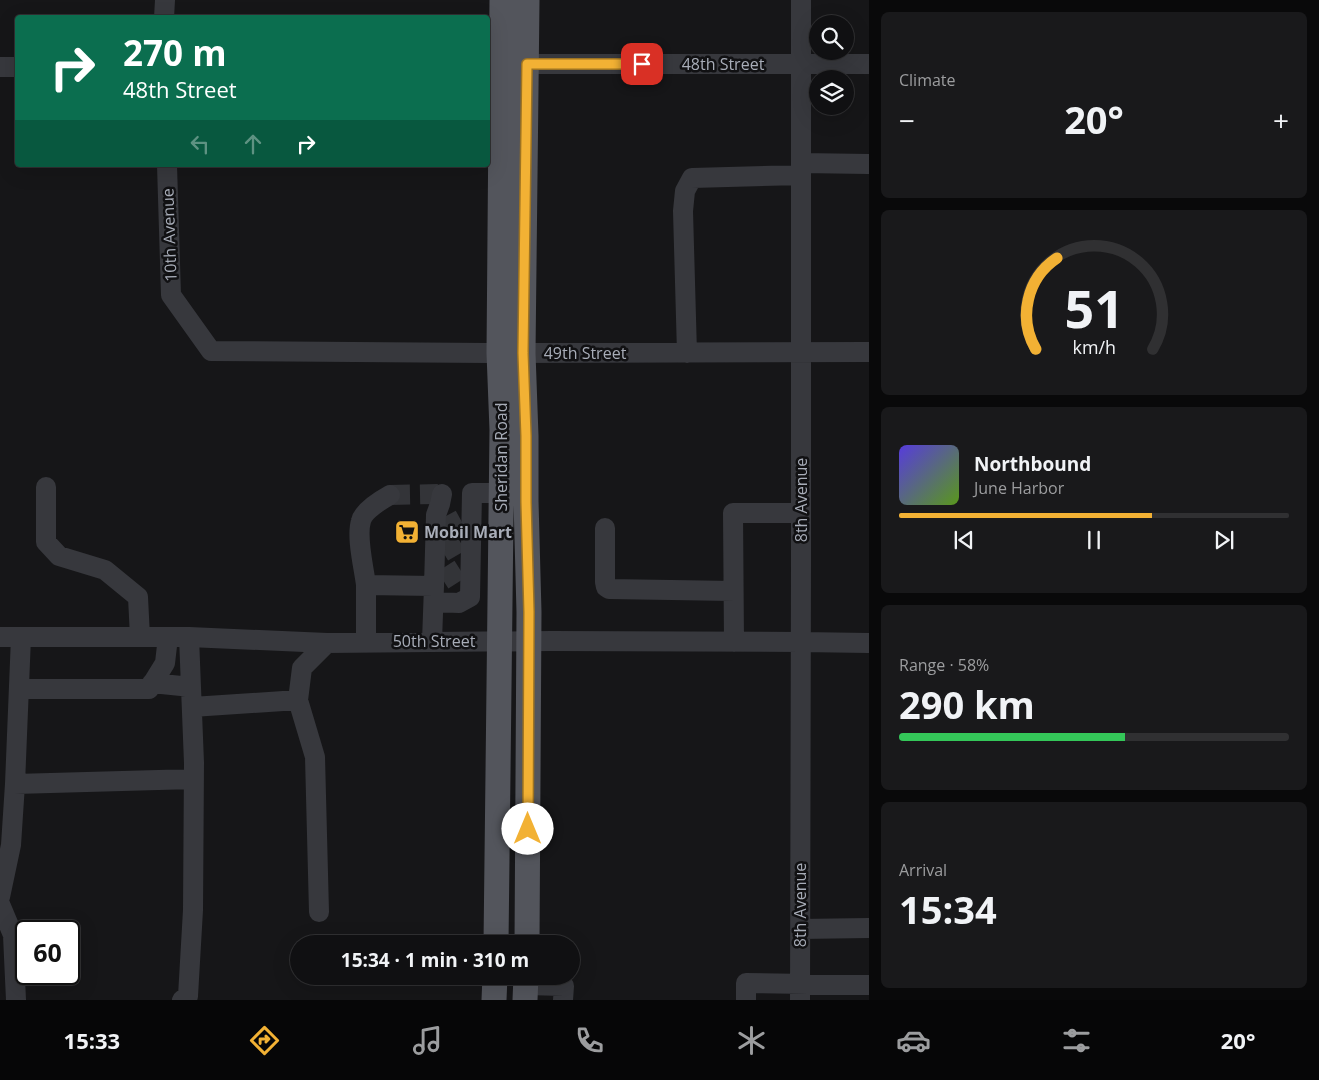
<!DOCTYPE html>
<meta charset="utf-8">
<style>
body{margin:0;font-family:"Open Sans",sans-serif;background:#19191b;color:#f1f3f6;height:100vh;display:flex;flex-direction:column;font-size:19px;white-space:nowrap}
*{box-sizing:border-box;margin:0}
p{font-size:16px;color:#9c9d9f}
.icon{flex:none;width:28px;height:28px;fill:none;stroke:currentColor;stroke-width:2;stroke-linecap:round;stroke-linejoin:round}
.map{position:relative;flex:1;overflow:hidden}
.side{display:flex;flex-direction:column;gap:12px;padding:12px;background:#09090a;width:450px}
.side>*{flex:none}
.hud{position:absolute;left:15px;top:15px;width:475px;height:152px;border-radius:5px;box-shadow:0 5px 20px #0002,0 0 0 1px #303032;background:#0b6e4f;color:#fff;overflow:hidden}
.buttons{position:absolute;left:809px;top:15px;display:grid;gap:10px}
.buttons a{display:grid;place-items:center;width:45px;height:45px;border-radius:50%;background:#101012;box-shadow:0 5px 20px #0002,0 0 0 1px #303032;font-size:25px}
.speed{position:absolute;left:15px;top:920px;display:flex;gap:10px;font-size:25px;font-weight:700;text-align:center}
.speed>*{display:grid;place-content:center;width:65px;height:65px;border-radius:50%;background:#101012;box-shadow:0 5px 20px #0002,0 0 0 1px #303032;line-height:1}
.speed .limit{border:2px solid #111;border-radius:8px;background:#fff;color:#111}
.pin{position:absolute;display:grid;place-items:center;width:42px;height:42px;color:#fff;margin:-21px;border-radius:10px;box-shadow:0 2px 8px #0006}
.me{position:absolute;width:55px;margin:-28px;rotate:0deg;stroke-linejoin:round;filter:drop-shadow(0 0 4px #0008)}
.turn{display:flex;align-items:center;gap:18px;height:105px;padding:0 25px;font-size:22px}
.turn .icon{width:65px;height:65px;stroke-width:2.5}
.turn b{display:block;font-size:35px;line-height:42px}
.lanes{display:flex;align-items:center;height:48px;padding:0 25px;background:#0003;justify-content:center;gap:25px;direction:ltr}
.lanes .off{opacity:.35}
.big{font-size:38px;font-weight:700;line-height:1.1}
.side .tile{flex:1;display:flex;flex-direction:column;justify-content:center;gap:8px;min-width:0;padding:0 18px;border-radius:8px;background:#19191b}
.side .dial{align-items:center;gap:0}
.dial svg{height:130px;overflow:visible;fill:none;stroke:#303032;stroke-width:7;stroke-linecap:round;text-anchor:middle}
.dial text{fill:#f1f3f6;stroke:none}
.song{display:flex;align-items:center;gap:15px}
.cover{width:60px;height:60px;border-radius:8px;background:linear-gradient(135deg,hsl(250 70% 55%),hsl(90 70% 35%))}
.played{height:5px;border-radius:2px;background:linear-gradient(90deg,#f2b134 65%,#303032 65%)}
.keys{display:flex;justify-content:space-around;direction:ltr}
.heat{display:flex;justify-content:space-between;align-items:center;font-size:28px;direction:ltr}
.charge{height:8px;border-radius:4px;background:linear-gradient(90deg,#34c759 58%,#303032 0)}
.trip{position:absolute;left:290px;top:935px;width:290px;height:50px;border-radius:25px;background:#101012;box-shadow:0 5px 20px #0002,0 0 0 1px #303032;font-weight:700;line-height:50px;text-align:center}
.menu{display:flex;height:80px;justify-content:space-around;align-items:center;background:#060607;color:#9c9d9f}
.menu .icon{width:35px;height:35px}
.menu .active{color:#f2b134}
.menu b{font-size:22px;color:#f1f3f6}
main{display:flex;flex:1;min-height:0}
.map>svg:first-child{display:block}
</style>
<main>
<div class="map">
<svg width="869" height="1000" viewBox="0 0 869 1000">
<rect width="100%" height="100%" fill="#161618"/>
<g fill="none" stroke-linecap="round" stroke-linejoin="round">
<path stroke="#333438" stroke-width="20" stroke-dasharray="20 10" stroke-linecap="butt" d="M 390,495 L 438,494
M 443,529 L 465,517
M 443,552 L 465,539
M 443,580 L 465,566"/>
<path stroke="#37383d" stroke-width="20" d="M 164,18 L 165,0
M 488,64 L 869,64
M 0,67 L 18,67
M 801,163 L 869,164
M 167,165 L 171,295 L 211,351 L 488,353 L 869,352
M 687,353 L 683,211 L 685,191 L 692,178 L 801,175
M 46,487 L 46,542 L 59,556 L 105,570 L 138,597 L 140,637
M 605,528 L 605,582 L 606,587 L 609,589 L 733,591
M 366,585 C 364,568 356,537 361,521 C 363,511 381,500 390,495
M 434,586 L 436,515 L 440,504 L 442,494
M 434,602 L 459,603 L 470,597 L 472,493 L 501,493
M 0,637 L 189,637 L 327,643 L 551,641 L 801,642 L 869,643
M 366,642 L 366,585 L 434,586 L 432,641
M 734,642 L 733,513 L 801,513
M 152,683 L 191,687
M 19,689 L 149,689 L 165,663 L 168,637
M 298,700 L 315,757 L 319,912
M 192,707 L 298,700 L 302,668 L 327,643
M 15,784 L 194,779
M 0,897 L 11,845 L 15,784 L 21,637
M 0,904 L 13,935 L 16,1000
M 800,929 L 869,928
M 526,985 L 564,986 L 563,1000
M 182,1000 L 188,996 L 193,910 L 194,763 L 189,637
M 746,1000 L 746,983 L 869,985
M 800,1000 L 801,565 L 801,0"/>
<path stroke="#53555c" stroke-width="25" d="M 496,944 L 502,430 L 499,353 L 502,0
M 527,944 L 529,612 L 526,501 L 526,436 L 523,353 L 527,0
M 494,1000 L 495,976
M 525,1000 L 526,976"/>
</g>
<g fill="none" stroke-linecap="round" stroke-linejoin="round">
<defs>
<path id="route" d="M 528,829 L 529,612 L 526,502 L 526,436 L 523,353 L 527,64 L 642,64"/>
</defs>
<use href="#route" stroke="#9d7322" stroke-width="12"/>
<use href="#route" stroke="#f2b134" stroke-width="9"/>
</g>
<defs>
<symbol id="supermarket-square" viewBox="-11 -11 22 22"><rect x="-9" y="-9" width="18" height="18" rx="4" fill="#f2b134" stroke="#111113"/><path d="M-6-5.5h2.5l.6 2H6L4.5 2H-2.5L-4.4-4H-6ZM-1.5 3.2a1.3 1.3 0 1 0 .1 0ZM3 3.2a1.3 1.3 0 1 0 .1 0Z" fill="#111"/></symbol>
</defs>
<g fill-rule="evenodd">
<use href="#supermarket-square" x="393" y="518" width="28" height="28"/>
</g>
<g text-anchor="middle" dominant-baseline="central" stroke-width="5" stroke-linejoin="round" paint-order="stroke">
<g font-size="16" fill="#a8adb8" stroke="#111113">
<text x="723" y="64">48th Street</text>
<text transform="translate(169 235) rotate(-92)">10th Avenue</text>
<text x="585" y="353">49th Street</text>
<text transform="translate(501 457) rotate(-90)">Sheridan Road</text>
<text transform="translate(801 500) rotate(-90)">8th Avenue</text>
<text x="434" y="641">50th Street</text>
<text transform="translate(800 905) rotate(-90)">8th Avenue</text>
</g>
<g font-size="16" font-weight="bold" fill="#a8adb8" stroke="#111113" text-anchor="start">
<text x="424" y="532">Mobil Mart</text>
</g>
</g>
</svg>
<div class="buttons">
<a><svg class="icon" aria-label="search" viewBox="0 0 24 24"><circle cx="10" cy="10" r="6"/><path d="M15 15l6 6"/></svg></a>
<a><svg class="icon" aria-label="layers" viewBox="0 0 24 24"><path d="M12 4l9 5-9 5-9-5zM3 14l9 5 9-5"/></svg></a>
</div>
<div class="speed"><div class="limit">60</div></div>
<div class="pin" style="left:642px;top:64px;background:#d93025"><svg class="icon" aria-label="arrive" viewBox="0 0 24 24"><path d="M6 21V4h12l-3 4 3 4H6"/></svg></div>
<svg class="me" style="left:528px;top:829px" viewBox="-20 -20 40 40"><circle r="19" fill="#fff"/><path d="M0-13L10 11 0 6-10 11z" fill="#f2b134"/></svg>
<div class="trip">15:34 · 1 min · 310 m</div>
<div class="hud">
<div class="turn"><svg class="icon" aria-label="right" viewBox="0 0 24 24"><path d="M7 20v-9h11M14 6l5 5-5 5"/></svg><div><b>270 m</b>48th Street</div></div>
<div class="lanes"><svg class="icon off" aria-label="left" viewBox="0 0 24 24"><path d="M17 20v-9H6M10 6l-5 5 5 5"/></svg><svg class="icon off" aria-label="ahead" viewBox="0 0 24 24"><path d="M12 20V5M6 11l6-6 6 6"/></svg><svg class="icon" aria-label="right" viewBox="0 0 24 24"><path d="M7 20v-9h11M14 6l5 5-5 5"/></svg></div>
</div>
</div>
<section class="side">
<div class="tile"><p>Climate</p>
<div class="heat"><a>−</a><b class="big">20°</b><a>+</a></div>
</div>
<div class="tile dial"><svg viewBox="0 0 100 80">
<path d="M14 69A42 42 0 1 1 86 69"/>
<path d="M14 69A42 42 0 0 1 27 13" stroke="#f2b134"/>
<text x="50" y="56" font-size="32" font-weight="700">51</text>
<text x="50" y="72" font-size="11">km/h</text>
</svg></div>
<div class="tile">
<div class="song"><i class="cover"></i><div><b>Northbound</b><p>June Harbor</p></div></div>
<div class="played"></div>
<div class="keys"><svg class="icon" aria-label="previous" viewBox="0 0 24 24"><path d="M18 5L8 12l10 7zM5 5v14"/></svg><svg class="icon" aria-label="pause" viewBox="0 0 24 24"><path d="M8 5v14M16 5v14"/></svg><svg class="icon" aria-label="next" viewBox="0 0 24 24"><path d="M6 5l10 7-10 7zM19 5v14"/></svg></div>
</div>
<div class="tile"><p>Range · 58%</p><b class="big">290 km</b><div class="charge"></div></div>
<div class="tile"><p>Arrival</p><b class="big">15:34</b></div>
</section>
</main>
<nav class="menu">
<b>15:33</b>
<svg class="icon active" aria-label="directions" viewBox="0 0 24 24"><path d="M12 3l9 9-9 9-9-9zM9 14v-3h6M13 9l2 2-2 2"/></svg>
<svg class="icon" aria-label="music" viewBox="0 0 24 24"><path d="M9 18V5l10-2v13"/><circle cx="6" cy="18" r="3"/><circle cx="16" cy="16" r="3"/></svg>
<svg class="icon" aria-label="phone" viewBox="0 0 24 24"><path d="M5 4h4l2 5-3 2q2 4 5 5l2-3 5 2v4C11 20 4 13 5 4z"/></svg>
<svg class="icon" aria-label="climate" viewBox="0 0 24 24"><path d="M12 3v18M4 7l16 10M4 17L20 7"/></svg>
<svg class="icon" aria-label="car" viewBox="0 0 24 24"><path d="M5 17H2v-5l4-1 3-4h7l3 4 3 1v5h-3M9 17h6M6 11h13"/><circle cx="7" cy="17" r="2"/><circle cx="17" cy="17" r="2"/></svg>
<svg class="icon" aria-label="filters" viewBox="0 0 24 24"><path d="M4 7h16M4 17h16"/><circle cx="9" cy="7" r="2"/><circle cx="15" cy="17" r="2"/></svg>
<b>20°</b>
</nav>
